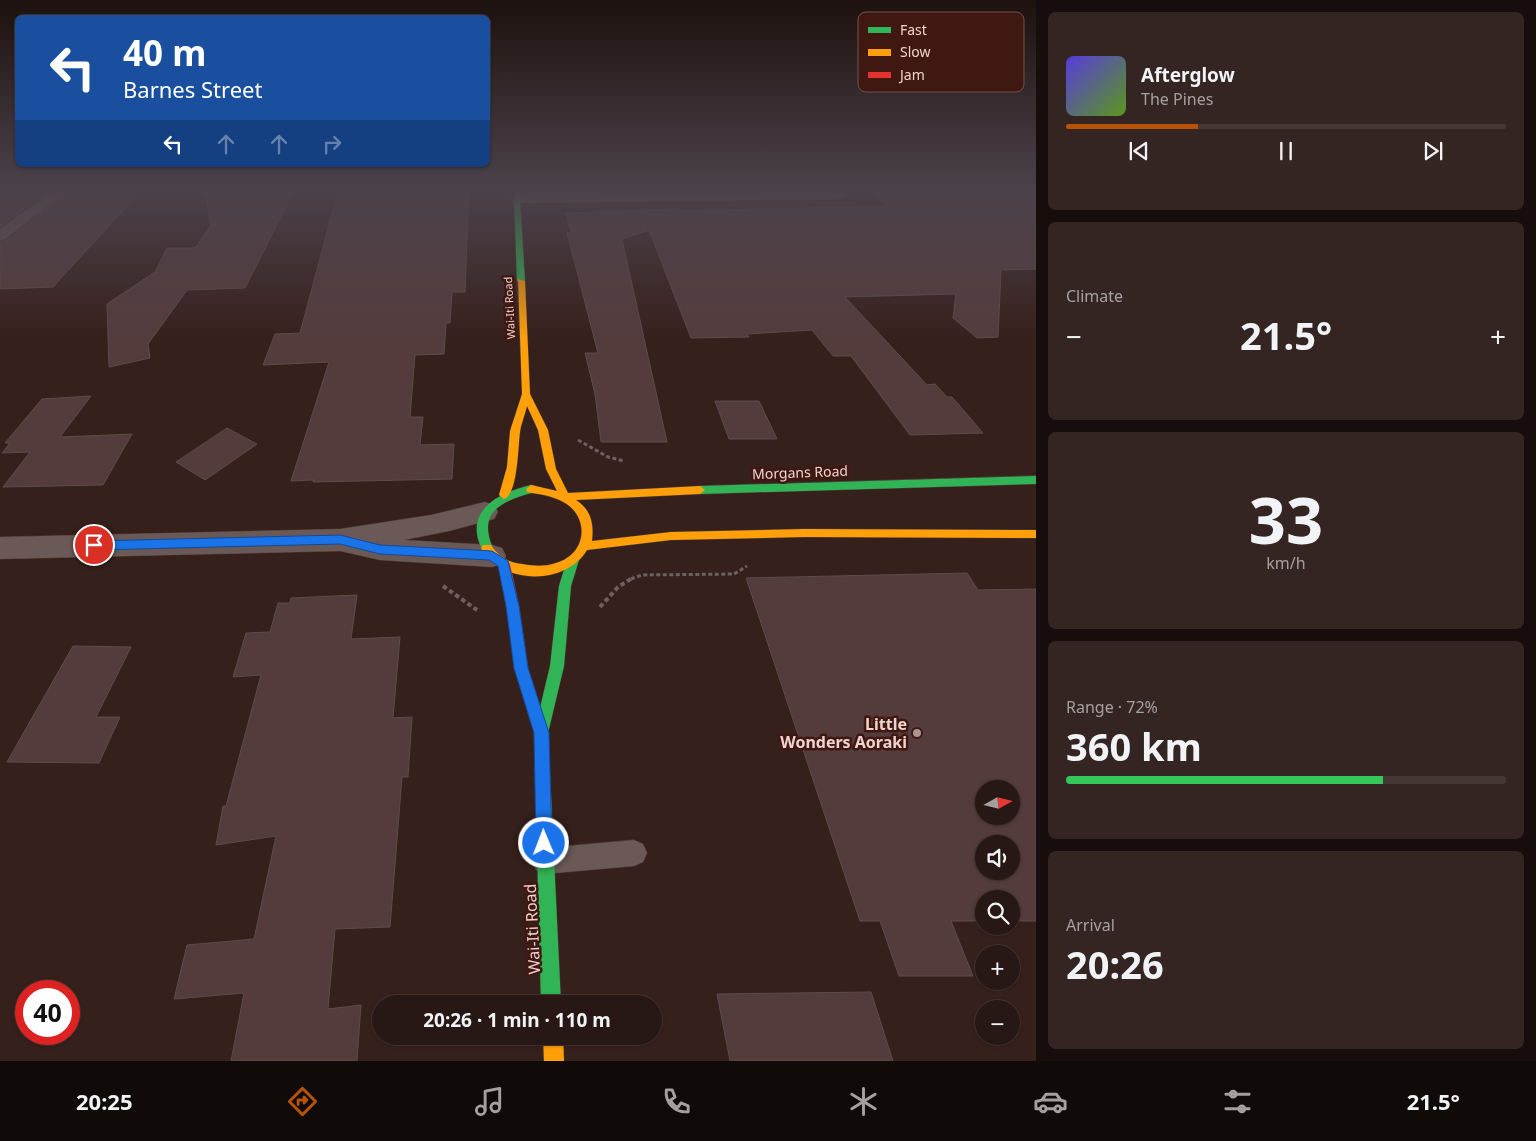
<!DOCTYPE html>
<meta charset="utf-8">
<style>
body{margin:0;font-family:"Noto Sans",sans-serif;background:#342522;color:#f1f3f6;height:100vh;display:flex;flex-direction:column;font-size:19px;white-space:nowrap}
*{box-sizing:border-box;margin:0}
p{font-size:16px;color:#a5a0a0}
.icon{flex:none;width:28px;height:28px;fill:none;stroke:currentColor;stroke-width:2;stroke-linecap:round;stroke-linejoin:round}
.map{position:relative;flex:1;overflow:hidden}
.side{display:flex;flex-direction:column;gap:12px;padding:12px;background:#160d0c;width:500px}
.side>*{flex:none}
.banner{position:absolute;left:15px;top:15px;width:475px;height:152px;border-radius:8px;box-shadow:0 1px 4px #0004,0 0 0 1px #443734;background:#1a4fa0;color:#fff;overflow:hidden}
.needle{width:32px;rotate:82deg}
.fabs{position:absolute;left:975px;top:780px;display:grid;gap:10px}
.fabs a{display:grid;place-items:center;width:45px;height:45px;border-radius:50%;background:#281815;box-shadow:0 1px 4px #0004,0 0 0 1px #443734;font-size:25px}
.speed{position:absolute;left:15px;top:980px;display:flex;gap:10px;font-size:25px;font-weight:700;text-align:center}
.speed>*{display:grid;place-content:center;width:65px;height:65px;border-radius:50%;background:#281815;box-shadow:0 1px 4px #0004,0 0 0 1px #443734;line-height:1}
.speed .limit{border:8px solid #d22;background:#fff;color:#111}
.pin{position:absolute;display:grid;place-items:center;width:42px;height:42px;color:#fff;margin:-21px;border:2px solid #fff;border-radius:50%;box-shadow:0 1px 5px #0007}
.me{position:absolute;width:55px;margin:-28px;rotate:359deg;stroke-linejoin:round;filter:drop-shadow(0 0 4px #0008)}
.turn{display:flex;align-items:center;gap:18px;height:105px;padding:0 25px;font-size:22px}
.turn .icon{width:65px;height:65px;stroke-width:2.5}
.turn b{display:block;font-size:35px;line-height:42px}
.lanes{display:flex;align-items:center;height:48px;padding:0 25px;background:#0003;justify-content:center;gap:25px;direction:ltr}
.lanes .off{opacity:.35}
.big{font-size:38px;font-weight:700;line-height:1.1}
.side .tile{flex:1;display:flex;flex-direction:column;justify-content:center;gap:8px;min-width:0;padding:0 18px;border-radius:8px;background:#342522}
.side .dial{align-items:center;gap:0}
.dial b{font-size:65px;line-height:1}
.song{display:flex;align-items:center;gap:15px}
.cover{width:60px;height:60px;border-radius:8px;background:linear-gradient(135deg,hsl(250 70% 55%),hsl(90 70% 35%))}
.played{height:5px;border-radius:2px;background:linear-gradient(90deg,#b45309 30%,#443734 30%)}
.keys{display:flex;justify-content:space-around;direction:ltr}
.heat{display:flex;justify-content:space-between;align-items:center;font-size:28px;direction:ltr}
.charge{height:8px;border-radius:4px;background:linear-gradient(90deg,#34c759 72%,#443734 0)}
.trip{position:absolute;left:372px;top:995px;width:290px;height:50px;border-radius:25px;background:#281815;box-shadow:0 1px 4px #0004,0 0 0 1px #443734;font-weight:700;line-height:50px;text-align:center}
.menu{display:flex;height:80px;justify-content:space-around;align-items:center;background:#100a08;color:#a5a0a0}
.menu .icon{width:35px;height:35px}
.menu .selected{color:#b45309}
.menu b{font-size:22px;color:#f1f3f6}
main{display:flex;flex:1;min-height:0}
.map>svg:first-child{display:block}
</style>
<main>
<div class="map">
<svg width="1036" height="1061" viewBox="0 0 1036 1061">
<rect width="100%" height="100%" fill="#36201c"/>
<path fill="#543c3c" stroke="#5e4b4a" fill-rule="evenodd" d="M 0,191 L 49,191 L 0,227 Z
M 70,191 L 141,191 L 53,287 L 0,289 L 0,243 L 6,240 Z
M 205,191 L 294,191 L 245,288 L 187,290 L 148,344 L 150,358 L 109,367 L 107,304 L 155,272 L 167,248 L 195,248 L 211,225 Z
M 338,191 L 469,192 L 465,292 L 452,292 L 450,323 L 446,323 L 444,354 L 415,355 L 410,417 L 423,417 L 420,445 L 454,444 L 452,479 L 313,482 L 314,480 L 291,481 L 329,362 L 263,365 L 275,334 L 300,333 Z
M 870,191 L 1036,191 L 1036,269 L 1001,270 L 998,337 L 977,338 L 953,318 L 956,294 L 845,297 L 927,385 L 935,384 L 947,397 L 952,397 L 983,433 L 910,435 L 851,356 L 833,356 L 812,330 L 747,334 L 749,337 L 691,338 L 649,230 L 622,239 L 667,442 L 601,442 L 595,394 L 585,353 L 598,353 L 567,233 L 572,233 L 565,213 L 680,209 L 680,211 L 887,206 Z
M 91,396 L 60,437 L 132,434 L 103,485 L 3,487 L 30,452 L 2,453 L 10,443 L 5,443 L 42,399 Z
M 715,401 L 759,401 L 777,439 L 729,439 Z
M 227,428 L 257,444 L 205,480 L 176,462 Z
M 967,573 L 978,590 L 1036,589 L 1036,921 L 1011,921 L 1011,899 L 984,899 L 984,921 L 951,921 L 973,976 L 899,976 L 880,921 L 860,921 L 746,578 ZM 984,789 L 1011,789 L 1011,816 L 984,816 ZM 984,844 L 1011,844 L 1011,871 L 984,871 Z
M 357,595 L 351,639 L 400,637 L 393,718 L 412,717 L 408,777 L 402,777 L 390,927 L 335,929 L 328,1009 L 361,1005 L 357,1061 L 231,1061 L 244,993 L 174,999 L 187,945 L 254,939 L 276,836 L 216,845 L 223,806 L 226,806 L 261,675 L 233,677 L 246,633 L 270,632 L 278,603 L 290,603 L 291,598 Z
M 73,646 L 131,647 L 96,717 L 120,717 L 99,763 L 7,762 Z
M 871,992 L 893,1061 L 730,1061 L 717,994 Z"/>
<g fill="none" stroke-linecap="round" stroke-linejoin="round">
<defs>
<path id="lane" d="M 634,840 L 643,844 L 647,853 L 643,862 L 634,866 L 545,874 L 536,870 L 532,861 L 536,852 L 545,848 Z"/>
<path id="street" d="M 52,191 L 68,191 L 5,239 L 0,241 L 0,229 Z
M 829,191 L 839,191 L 846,195 L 839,199 L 517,203 L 510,199 L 517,195 Z
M 485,502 L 494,505 L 498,512 L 494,519 L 449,531 L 404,540 L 492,545 L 502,548 L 506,556 L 502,564 L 492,567 L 380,560 L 340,551 L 0,559 L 0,537 L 340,529 L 431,515 Z"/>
<path id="fast" d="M 517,191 L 523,191 L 520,199 L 525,281 L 521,283 L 517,281 L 514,199 Z
M 1036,476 L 1036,484 L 700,494 L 695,490 L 700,486 Z
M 531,485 L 535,486 L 536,489 L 535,492 C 505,500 476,510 493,548 L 491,551 L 483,551 C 462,511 498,493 531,485 Z
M 573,555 L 577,557 L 579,560 L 571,586 L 564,666 L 548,733 L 561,1004 L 541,1004 L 534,733 L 550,666 L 559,586 L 567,560 L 569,557 Z"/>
<path id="slow" d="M 518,279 L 525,281 L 530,394 L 548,430 L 556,469 L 568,493 L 700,486 L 705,490 L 700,494 L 576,500 C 591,510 594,523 592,541 L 671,532 L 805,529 L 1036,530 L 1036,538 L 805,537 L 671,540 L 587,550 C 566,586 501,585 481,548 L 483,545 L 491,545 C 498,556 509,563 522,564 C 534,566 544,567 556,563 C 590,553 590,511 557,499 C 548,495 537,494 527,492 L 526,489 L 531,485 L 557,491 L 546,469 L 538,430 L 527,406 C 525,415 521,424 520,432 C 518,445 518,495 504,499 L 499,495 L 507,467 L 510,431 L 522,394 Z
M 543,1036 L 563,1036 L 564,1061 L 544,1061 Z"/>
<path id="jam" d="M 504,559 L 508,561 L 510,564 L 519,606 L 528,668 L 548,732 L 546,737 L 541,739 L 536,737 L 534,732 L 514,668 L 507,606 L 498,564 L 500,561 Z"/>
</defs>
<use href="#lane" stroke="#4e3b38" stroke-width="1"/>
<use href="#street" stroke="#4e3b38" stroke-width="1"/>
<use href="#fast" stroke="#4e3b38" stroke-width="1"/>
<use href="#slow" stroke="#4e3b38" stroke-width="1"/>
<use href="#jam" stroke="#4e3b38" stroke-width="1"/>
<path stroke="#6f5f5d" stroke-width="3" stroke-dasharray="4 2.5" stroke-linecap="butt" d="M 578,440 L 608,457 L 624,461
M 631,579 L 642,575 L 734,574 L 747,566"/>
<path stroke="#6f5f5d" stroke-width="4" stroke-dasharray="4.5 3" stroke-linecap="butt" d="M 443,586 L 477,610
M 600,607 L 618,587 L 634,577"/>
<use href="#lane" fill="#6a5956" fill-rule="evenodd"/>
<use href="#street" fill="#6a5956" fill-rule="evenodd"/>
<use href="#fast" fill="#30b455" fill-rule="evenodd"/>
<use href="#slow" fill="#ff9f0a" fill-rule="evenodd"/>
<use href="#jam" fill="#e5322d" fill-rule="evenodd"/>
</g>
<linearGradient id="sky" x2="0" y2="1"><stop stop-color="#1e120f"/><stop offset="0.56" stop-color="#4c424b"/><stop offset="1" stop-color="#4c424b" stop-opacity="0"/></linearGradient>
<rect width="1036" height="340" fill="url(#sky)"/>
<path fill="#1a73e8" stroke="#114b97" d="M 340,535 L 380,545 L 492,551 L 508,561 L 519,606 L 528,668 L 549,733 L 552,843 L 550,849 L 544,851 L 538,849 L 536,843 L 534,733 L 514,668 L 506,606 L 498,566 L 489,560 L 380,554 L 340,544 L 94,550 L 89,545 L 94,541 Z"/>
<circle fill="#ae9490" stroke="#401812" stroke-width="2" cx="917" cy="733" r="5"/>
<g text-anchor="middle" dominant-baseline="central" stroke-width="5" stroke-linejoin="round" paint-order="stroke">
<g font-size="11" fill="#eed3ce" stroke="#401812">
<text transform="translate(509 308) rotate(-93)">Wai-Iti Road</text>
</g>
<g font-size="14" fill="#eed3ce" stroke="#401812">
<text transform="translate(800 472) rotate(-2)">Morgans Road</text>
</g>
<g font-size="16" font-weight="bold" fill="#eed3ce" stroke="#401812" text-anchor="end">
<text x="907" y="724">Little<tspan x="907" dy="18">Wonders Aoraki</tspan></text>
</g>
<g font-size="16" fill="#eed3ce" stroke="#401812">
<text transform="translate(532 929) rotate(-93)">Wai-Iti Road</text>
</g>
</g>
<rect x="858" y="12" width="166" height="80" rx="8" fill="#401812" stroke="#74504a" stroke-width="1"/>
<rect x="868" y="27" width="23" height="6" fill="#30b455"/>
<rect x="868" y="49" width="23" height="7" fill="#ff9f0a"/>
<rect x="868" y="72" width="23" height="6" fill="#e5322d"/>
<g font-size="14" fill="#eed3ce">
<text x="900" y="35">Fast</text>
<text x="900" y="57">Slow</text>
<text x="900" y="80">Jam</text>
</g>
</svg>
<div class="fabs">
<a><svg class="needle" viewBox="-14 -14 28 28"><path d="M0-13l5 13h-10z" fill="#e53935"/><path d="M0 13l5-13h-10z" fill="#a5a0a0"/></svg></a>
<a><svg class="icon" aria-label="sound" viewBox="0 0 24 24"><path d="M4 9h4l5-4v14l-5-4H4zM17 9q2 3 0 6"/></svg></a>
<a><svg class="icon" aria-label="search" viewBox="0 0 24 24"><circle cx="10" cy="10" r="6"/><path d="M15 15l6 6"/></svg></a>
<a>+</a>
<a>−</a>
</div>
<div class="speed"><div class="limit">40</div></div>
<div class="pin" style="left:94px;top:545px;background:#d93025"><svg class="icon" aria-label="arrive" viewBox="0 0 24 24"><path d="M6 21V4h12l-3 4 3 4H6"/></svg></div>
<svg class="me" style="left:544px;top:843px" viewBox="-20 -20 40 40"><circle r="17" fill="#1a73e8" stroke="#fff" stroke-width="3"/><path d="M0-11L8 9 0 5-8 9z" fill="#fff"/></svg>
<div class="trip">20:26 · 1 min · 110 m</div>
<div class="banner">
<div class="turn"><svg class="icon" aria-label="left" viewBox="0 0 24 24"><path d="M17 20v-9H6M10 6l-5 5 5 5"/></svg><div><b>40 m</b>Barnes Street</div></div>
<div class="lanes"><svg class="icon" aria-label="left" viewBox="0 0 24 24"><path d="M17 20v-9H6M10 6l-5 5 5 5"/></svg><svg class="icon off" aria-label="ahead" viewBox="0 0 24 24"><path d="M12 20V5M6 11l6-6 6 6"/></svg><svg class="icon off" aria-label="ahead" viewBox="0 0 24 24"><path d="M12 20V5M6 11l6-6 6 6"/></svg><svg class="icon off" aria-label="right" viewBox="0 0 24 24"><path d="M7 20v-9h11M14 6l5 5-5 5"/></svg></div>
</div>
</div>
<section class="side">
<div class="tile">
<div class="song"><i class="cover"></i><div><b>Afterglow</b><p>The Pines</p></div></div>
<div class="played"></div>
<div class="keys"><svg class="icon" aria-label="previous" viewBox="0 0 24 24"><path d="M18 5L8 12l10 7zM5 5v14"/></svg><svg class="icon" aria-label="pause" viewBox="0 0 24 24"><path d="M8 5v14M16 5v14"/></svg><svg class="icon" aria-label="next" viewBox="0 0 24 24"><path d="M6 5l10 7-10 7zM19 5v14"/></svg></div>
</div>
<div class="tile"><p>Climate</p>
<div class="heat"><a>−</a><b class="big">21.5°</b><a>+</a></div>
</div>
<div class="tile dial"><b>33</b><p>km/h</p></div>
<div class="tile"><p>Range · 72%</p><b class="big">360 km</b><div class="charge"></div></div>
<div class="tile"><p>Arrival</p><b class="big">20:26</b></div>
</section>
</main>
<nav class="menu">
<b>20:25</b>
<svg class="icon selected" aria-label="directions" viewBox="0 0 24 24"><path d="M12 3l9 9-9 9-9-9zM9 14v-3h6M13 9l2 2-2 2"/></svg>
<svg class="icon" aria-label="music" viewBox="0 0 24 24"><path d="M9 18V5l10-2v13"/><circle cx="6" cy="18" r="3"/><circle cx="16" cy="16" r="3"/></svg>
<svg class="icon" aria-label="phone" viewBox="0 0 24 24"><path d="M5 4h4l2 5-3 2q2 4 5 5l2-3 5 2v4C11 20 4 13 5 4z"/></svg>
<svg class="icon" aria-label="climate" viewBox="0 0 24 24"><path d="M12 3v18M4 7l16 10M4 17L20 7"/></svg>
<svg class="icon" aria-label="car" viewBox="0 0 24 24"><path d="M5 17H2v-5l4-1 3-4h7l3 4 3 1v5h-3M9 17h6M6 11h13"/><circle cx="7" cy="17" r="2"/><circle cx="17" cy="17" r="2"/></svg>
<svg class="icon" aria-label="filters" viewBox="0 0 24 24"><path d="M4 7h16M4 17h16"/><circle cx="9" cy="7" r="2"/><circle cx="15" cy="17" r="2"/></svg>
<b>21.5°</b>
</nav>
